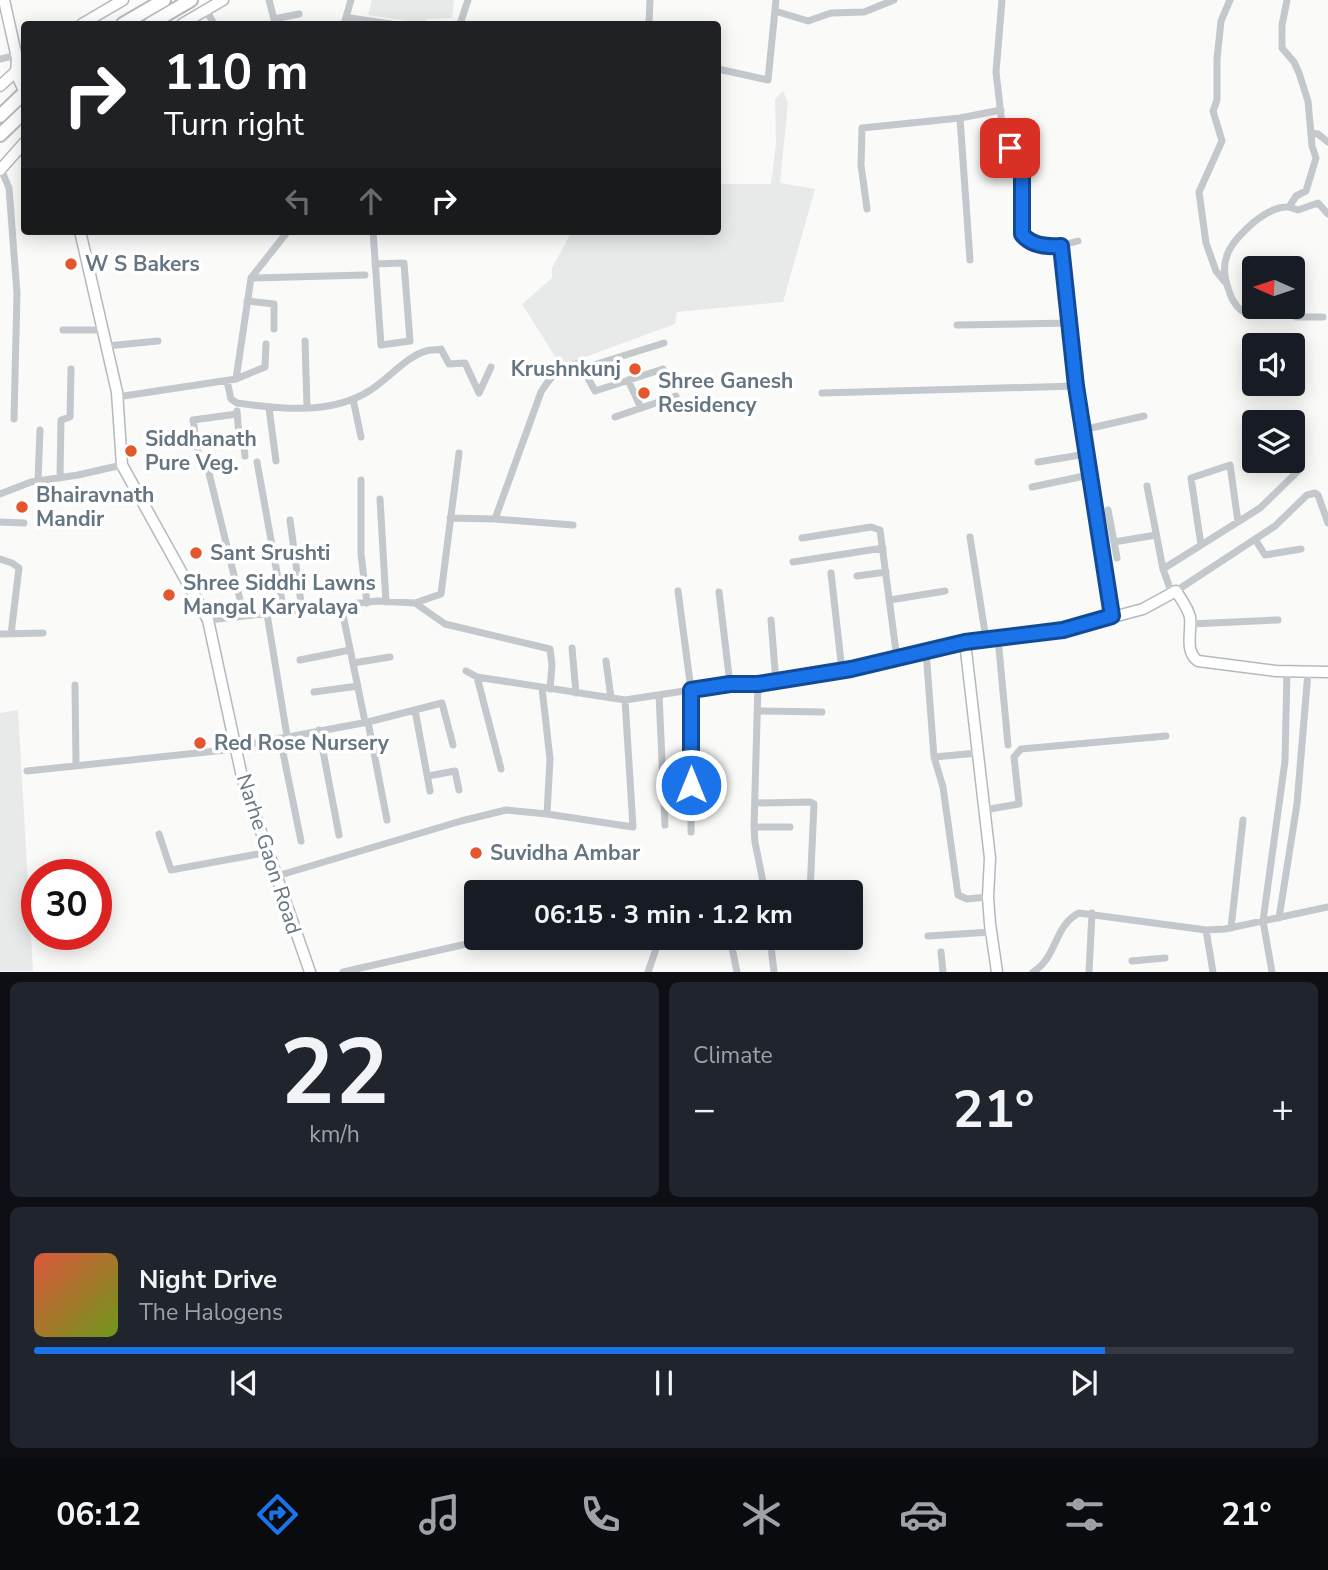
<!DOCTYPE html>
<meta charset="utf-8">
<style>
body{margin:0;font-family:"Nunito Sans",sans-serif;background:#20242c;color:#f1f3f6;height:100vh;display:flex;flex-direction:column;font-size:26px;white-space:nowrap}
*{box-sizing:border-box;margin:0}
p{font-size:23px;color:#9ea1a6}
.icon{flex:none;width:38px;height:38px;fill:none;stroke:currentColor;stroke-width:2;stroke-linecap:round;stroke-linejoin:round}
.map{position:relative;height:972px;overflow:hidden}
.details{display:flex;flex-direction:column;gap:10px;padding:10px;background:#0d0f14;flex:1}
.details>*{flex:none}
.hud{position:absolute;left:21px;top:21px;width:700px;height:214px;border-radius:7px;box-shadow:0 4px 18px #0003;background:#202124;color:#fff;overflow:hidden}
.needle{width:46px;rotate:273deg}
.tools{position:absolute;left:1242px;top:256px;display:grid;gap:14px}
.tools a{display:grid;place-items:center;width:63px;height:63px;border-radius:7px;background:#171b24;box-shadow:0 4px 18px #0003;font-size:35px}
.speed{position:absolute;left:21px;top:859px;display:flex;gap:14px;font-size:35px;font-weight:700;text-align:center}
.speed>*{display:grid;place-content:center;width:91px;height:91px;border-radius:50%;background:#171b24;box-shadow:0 4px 18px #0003;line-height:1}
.speed .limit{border:10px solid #d22;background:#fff;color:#111}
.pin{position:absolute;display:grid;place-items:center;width:60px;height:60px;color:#fff;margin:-30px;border-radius:14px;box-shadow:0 4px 10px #0006}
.me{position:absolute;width:77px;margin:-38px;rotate:0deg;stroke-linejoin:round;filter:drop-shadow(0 0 5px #0008)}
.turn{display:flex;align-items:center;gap:24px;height:147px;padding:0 28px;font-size:32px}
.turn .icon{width:91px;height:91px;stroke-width:2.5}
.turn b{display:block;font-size:49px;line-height:60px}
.lanes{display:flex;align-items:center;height:66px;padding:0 28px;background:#0003;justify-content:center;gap:35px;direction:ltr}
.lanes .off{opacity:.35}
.big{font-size:52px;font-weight:700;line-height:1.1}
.details .widget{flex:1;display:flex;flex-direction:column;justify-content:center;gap:10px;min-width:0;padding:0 24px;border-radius:10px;background:#20242c}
.details .dial{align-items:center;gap:0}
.dial b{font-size:91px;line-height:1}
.song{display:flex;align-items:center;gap:21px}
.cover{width:84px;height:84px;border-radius:10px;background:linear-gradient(135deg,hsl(10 70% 55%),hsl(80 70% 35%))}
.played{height:7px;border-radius:4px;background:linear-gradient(90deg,#1a73e8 85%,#363941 85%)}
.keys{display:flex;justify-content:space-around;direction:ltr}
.heat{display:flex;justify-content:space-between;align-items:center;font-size:38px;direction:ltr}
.details .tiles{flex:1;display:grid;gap:10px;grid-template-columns:1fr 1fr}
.widget:last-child{grid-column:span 2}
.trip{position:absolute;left:464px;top:880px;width:399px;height:70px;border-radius:7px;background:#171b24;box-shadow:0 4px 18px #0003;font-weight:700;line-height:70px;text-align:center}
.dock{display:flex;height:112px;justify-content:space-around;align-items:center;background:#090b0e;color:#9ea1a6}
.dock .icon{width:49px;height:49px}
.dock .active{color:#1a73e8}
.dock b{font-size:32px;color:#f1f3f6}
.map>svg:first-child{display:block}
</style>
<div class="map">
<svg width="1328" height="972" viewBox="0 0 1328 972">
<rect width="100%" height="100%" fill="#fafaf8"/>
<path fill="#e8e9e9" d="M 372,0 L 454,0 L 452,18 L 428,19 L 422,23 L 368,15 Z
M 783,91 L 788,103 L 780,183 L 815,189 L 783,302 L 677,312 L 675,324 L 561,366 L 522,304 L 552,278 L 552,268 L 572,231 L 718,231 L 718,184 L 771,184 L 776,144 L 775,99 Z
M 18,710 L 33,971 L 0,971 L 0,713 Z"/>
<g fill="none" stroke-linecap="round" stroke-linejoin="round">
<defs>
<path id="secondary" d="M 4,0 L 17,58 L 16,73 L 24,91
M 82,24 L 123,0
M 182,24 L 223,0
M 0,86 L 24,64
M 0,170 L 24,143
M 80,231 L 117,392 L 122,465 L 208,620 L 242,777 L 310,972
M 997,972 L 990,924 L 988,897 L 990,858 L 965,642 L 1076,627 L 1143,609 L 1176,591 C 1181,599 1188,608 1190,617 C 1192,632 1184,651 1198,661 L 1276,671 L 1328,672"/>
<path id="highway" d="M 123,24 L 164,0
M 150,24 L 191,0
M 0,116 L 24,93
M 0,135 L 24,112"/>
</defs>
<use href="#secondary" stroke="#b3babf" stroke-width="13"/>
<use href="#highway" stroke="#b4b9bd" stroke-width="16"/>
<path stroke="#c3c8cc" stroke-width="7" d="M 269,0 L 274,19 L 299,14
M 1002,0 L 996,72 L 1004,142 L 1007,146 L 1017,149 L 1022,155 L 1021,231 C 1031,253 1061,246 1078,241
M 1287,0 L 1282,25 L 1282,48 L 1294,62 L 1299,73 L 1308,101 L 1312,146 L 1316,158 L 1306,191 L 1296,196 L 1289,207 C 1276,206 1264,214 1254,222 C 1233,240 1217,258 1228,288 C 1231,297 1234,305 1242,311 L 1288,309 L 1296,317 L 1323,317
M 206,10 L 214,24
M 775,11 L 808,21 L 831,13 L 864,12 L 894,0
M 350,18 L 391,24
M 344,24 L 351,0
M 460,24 L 468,0
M 649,24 L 650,0
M 0,59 L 17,55
M 718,69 L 768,80 L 776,0
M 960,118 L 970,260
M 1311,133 L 1318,134 L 1328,142
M 1,169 L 9,188 L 17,293 L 14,419
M 1289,207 L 1298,210 L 1318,203 L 1328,214
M 867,209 L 861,165 L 862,128 L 960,118 L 1001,110
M 373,231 L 381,345 L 410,341 L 404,263 L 375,264
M 1061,246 L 1076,386 L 1112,616
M 251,278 L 365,275
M 1225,282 L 1216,271 L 1206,243 L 1199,192 L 1222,141 L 1213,111 L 1217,100 L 1217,59 L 1221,21 L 1230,0
M 247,301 L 274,304 L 274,329
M 957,325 L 1069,323
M 63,330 L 104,330
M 305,341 L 307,407
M 107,346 L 158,341
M 584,368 L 664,343
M 236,379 L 265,367 L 266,344
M 628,380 L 641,408
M 227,381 L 231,399 L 237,403 C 279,409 331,415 369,391 C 386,381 407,356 426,351 C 431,349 436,351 441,349 L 449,364 L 465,363 L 479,393 L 491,367
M 822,393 L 1076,386
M 117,397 L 236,379 L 251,278 L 288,231
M 353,399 L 361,437
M 269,408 L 276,461
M 615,417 L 676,396
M 1082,430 L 1144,416
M 239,436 L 243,438 L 245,456
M 206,440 L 239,436 L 237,411
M 198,452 L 193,420 L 237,414
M 257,462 L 284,612
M 1038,462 L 1086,454
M 208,469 L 244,616
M 60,478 L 61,420 L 70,417 L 71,369
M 361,480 L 361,554 L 367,603
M 38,481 L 40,430
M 1147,486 L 1163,569 L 1172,594
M 1032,487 L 1089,475
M 0,494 L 31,482 L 78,475 L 122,465
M 380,499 L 386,602
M 1108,510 L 1114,542 L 1156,535
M 450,518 L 495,519 L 541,392 C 551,376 560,365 580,363 L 595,391 L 663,369
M 495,519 L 573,525
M 290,520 L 302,610
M 0,522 L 24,523
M 970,537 L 986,639
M 802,538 L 871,527 L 880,530 L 897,659
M 1255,539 L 1265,555 L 1301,549
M 1114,542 L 1117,558
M 1201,545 L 1191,478 L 1230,465 L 1238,522
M 0,559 L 12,563 L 19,568 L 11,634
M 793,562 L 883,548
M 1163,569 L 1260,508 L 1297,472
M 831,573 L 842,671
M 857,576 L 886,572
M 678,591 L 691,690 L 691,832
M 1176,591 L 1275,526 L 1307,495 L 1315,493 L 1318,495 L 1328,523
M 719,592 L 730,684
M 890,600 L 945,591
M 415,603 L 441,594 L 459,453
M 341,605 L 364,717
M 267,614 L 287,736
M 208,620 L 377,601 L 415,603 L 445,624 L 550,649 L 552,665 L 550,689
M 771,620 L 776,682
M 1190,624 L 1278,620
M 0,634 L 43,633
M 998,638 L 1008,745
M 572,648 L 576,693
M 926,651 L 934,757 L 943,787 L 958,895 L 967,899 L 988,897
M 300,660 L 350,650
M 606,661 L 611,698
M 353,663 L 390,657
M 466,671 L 477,677 L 625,700 L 730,684 L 758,684 L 851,669 L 965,642
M 477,677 L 501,769
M 758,684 L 754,827 L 755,842 L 765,892
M 75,685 L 76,765
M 542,688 L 550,759 L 547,814
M 314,692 L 358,686
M 659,695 L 665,825
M 415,710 L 430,791
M 759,711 L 822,712
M 368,722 L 387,820
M 319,730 L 339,835
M 280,738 L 301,841
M 235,747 L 368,722 L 442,703 L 453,745
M 934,757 L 978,753
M 27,771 L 235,749
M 428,776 L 455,771 L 459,790
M 756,803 L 810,802 L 814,804 L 810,892
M 984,810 L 1019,804 L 1014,757 L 1021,749 L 1166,736
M 754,827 L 790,827
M 159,834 L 171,870 L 269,852
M 277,876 L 461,821 L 506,810 L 547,814 L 633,827 L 625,700
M 1279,918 L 1297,804 L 1308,672
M 1231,928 L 1243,820
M 1206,930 L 1213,972
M 928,936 L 991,932
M 730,938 L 737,972
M 770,938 L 774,972
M 941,952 L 943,972
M 1132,961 L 1165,958
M 343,972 L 493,938
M 648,972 L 656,949 L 654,938
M 1033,972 C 1057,958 1054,925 1079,913 L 1206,930 L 1225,929 L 1328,907
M 1089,972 L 1092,913
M 1272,972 L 1263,921 L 1285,761 L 1287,671"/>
<use href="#secondary" stroke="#fff" stroke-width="10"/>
<use href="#highway" stroke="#fff" stroke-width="12"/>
</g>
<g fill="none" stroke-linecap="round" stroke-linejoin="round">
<defs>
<path id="route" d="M 691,785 L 691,690 L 730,684 L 758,684 L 851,669 L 965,642 L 1063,630 L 1112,616 L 1076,386 L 1061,246 C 1047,247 1031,246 1022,234 L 1022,155 L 1017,149 L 1010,148"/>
</defs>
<use href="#route" stroke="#114b97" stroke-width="18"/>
<use href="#route" stroke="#1a73e8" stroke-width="12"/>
</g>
<g fill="#e4572e" stroke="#fff" stroke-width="2.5">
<circle cx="71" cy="264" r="7"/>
<circle cx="635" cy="369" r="7"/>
<circle cx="644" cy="393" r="7"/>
<circle cx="131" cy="451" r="7"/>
<circle cx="22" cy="507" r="7"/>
<circle cx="196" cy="553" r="7"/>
<circle cx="169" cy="595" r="7"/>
<circle cx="200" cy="743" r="7"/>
<circle cx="476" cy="853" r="7"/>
</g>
<g text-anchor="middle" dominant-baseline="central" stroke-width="7" stroke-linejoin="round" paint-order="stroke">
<g font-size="21" font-weight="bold" fill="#657683" stroke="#fff" text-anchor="start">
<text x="85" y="264">W S Bakers</text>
<text x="621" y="369" text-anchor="end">Krushnkunj</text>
<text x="658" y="381">Shree Ganesh<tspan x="658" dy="24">Residency</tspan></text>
<text x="145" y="439">Siddhanath<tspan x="145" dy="24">Pure Veg.</tspan></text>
<text x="36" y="495">Bhairavnath<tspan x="36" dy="24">Mandir</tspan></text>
<text x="210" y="553">Sant Srushti</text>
<text x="183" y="583">Shree Siddhi Lawns<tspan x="183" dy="24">Mangal Karyalaya</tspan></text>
<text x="214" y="743">Red Rose Nursery</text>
<text x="490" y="853">Suvidha Ambar</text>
</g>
<g font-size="21" fill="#657683" stroke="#fff">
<text transform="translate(269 854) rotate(72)">Narhe Gaon Road</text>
</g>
</g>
</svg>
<div class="tools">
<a><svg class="needle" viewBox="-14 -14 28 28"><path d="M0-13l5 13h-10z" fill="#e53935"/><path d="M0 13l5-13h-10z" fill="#9ea1a6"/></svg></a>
<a><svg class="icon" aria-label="sound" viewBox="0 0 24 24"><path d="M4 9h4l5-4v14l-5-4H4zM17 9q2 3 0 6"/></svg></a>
<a><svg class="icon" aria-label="layers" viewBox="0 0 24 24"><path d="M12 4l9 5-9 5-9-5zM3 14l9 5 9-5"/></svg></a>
</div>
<div class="speed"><div class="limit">30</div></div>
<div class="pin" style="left:1010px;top:148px;background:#d93025"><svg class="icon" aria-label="arrive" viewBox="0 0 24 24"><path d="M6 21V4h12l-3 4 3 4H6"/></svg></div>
<svg class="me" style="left:691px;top:785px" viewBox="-20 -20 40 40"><circle r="17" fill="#1a73e8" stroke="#fff" stroke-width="3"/><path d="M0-11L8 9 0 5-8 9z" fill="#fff"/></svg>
<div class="trip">06:15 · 3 min · 1.2 km</div>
<div class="hud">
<div class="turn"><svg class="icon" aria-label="right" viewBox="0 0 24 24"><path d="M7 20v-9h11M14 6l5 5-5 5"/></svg><div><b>110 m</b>Turn right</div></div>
<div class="lanes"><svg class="icon off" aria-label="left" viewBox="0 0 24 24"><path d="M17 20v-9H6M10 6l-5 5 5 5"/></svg><svg class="icon off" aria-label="ahead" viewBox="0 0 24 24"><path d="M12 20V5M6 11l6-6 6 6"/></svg><svg class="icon" aria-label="right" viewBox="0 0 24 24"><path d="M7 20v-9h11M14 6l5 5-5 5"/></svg></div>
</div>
</div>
<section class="details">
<div class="tiles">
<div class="widget dial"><b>22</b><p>km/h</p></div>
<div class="widget"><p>Climate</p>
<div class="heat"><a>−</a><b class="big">21°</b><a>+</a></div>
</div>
<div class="widget">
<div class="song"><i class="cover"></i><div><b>Night Drive</b><p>The Halogens</p></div></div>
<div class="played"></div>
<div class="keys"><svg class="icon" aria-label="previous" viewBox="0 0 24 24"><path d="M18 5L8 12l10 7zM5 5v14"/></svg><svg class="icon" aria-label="pause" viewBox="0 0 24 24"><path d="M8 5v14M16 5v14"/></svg><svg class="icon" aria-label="next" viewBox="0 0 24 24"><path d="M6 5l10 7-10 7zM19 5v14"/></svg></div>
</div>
</div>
</section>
<nav class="dock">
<b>06:12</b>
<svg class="icon active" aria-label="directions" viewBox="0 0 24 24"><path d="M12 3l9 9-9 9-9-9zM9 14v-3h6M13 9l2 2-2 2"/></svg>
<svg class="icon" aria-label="music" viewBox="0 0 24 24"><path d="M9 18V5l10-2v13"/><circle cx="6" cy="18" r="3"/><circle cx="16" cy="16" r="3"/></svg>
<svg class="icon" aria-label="phone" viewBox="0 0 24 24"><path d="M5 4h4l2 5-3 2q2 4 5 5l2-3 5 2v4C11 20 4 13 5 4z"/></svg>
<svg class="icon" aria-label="climate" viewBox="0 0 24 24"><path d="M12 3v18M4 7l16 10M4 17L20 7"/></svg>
<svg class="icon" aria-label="car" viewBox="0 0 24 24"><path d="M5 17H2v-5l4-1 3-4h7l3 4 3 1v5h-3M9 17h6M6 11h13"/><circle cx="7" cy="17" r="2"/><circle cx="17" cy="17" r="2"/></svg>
<svg class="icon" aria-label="filters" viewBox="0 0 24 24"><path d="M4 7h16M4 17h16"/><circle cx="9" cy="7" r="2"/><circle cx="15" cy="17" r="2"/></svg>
<b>21°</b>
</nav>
